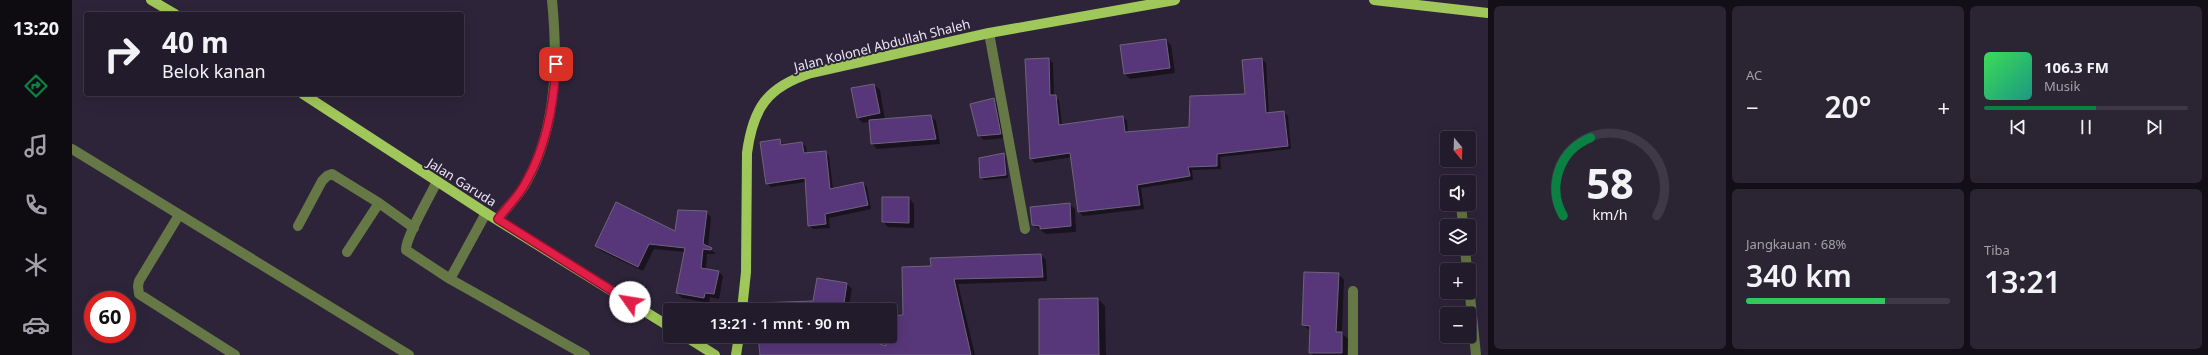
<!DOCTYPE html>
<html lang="id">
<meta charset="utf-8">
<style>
body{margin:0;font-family:"Noto Sans",sans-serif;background:#2a2433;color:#f1f3f6;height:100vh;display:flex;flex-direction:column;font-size:15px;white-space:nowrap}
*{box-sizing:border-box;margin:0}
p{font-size:13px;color:#a2a1a9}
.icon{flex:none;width:22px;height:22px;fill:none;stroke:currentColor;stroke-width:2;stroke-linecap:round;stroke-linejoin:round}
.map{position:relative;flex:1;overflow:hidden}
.details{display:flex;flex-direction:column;gap:6px;padding:6px;background:#130f18;width:720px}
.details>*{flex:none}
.guide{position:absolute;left:12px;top:12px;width:380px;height:84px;border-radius:4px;box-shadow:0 4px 16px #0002,0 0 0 1px #3f3947;background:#221b2b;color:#f1f3f6;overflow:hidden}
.needle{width:26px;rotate:161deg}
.buttons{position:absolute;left:1368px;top:131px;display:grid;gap:8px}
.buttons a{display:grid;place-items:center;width:36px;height:36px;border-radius:4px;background:#221b2b;box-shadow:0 4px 16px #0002,0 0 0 1px #3f3947;font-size:20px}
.speed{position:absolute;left:12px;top:291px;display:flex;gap:8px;font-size:20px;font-weight:700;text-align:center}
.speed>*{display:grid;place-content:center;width:52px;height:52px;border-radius:50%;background:#221b2b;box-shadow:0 4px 16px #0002,0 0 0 1px #3f3947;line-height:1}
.speed .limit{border:6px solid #d22;background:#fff;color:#111}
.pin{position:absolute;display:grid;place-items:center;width:34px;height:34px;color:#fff;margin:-17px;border-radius:8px;box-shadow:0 2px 6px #0006}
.me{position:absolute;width:44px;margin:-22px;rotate:302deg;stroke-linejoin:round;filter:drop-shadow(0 0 3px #0008)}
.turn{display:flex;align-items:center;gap:14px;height:84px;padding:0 12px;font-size:18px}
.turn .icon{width:52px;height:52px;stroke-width:2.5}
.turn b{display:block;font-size:28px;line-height:34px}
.big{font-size:30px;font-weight:600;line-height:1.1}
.details .widget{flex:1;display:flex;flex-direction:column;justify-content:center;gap:6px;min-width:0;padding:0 14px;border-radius:6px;background:#2a2433}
.details .dial{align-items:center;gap:0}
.dial svg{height:104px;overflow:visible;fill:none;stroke:#3f3947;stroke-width:7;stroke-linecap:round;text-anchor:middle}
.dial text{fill:#f1f3f6;stroke:none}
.song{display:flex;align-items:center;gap:12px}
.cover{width:48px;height:48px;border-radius:6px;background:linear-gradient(135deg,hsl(130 70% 55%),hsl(170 70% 35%))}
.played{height:4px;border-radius:2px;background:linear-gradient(90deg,#0b8043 55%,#3f3947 55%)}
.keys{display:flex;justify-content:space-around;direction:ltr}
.heat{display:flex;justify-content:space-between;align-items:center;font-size:22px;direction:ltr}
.charge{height:6px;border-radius:3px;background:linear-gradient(90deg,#34c759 68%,#3f3947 0)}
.details .tiles{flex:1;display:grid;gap:6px;grid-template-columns:repeat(3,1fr)}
.widget:first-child{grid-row:span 2}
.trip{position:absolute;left:591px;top:303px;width:234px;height:40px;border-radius:4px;background:#221b2b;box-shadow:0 4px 16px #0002,0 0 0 1px #3f3947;font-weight:600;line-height:40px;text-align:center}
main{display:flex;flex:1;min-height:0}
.tab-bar{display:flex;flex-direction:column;width:72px;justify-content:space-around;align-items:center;background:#0e0b11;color:#a2a1a9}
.tab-bar .icon{width:28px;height:28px}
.tab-bar .selected{color:#0b8043}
.tab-bar b{font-size:18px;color:#f1f3f6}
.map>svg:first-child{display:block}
</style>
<main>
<nav class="tab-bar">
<b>13:20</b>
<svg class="icon selected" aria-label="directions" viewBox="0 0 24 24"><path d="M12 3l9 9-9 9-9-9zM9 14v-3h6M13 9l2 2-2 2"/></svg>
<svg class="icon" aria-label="music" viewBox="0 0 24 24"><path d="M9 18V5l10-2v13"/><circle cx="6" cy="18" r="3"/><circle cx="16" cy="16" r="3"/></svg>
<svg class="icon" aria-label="phone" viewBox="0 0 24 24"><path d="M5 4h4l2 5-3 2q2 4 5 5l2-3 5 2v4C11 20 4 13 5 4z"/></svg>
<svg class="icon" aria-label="climate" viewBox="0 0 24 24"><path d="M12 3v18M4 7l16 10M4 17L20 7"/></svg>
<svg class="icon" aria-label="car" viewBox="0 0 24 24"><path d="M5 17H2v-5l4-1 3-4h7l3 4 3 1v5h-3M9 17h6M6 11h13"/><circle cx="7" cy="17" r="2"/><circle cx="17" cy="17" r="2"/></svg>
</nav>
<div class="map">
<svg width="1416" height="355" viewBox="0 0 1416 355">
<rect width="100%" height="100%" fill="#2d2439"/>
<path fill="#0007" d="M 1094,40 L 1099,45 L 1103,73 L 1058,79 L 1053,74 Z
M 977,59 L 981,63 L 982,96 L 987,100 L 990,125 L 1051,117 L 1055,121 L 1056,133 L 1118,128 L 1174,95 L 1190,59 L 1194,63 L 1197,114 L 1212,112 L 1216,116 L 1219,149 L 1148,157 L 1149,169 L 1120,170 L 1121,180 L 1069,188 L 1072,209 L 1011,216 L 1007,212 L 1000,157 L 963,163 L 959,159 Z
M 802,85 L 808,90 L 813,120 L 859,116 L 864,121 L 868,144 L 805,149 L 800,144 L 798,121 L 791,123 L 785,117 Z
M 921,99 L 926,104 L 933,138 L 912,140 L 907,136 Z
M 708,140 L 712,145 L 730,143 L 734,147 L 735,154 L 753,152 L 757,156 L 761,189 L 791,183 L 795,187 L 799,209 L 757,218 L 758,228 L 741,229 L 737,225 L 734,182 L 699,187 L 695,183 Z
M 931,154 L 934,156 L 936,178 L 912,180 L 909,177 Z
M 837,198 L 842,204 L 842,228 L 816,227 L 811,222 Z
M 997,204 L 1003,209 L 1004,232 L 974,234 L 961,225 Z
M 634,212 L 639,217 L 636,247 L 644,254 L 635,254 L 634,269 L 646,271 L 651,276 L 647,299 L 638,297 L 637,303 L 610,298 L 605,293 L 614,252 L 582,249 L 571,271 L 529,251 L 524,246 L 604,232 Z
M 969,255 L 974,260 L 975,281 L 886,284 L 903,355 L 689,355 L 687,336 L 782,336 L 815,347 L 814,336 L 818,336 L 818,317 L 832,316 L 860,267 Z
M 1233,273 L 1267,274 L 1272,280 L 1270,333 L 1276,339 L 1275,355 L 1241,355 L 1238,352 L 1239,331 L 1231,325 Z
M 775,284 L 780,289 L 776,310 L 687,310 L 742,302 Z
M 1026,299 L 1033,306 L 1034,355 L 968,355 Z"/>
<path fill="#573779" stroke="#6e647d" d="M 1094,39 L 1098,68 L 1052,74 L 1048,45 Z
M 977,58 L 978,95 L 984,95 L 987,125 L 1051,116 L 1053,132 L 1117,127 L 1118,96 L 1173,94 L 1170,60 L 1190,58 L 1194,113 L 1212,111 L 1216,146 L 1145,154 L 1145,166 L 1116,167 L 1118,176 L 1065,185 L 1068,205 L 1006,212 L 998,153 L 958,159 L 953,59 Z
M 802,84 L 808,113 L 785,118 L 779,88 Z
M 922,98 L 929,134 L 906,136 L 898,104 Z
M 859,115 L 864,139 L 799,144 L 797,120 Z
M 708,139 L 709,145 L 730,142 L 732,153 L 754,151 L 758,189 L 791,182 L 796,205 L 753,214 L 754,224 L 736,226 L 733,178 L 694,184 L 688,142 Z
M 932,153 L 934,175 L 908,178 L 907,158 Z
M 810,197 L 837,197 L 837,223 L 810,222 Z
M 544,202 L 603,231 L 606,210 L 635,211 L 631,244 L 640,248 L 639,250 L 631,249 L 629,268 L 647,271 L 642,294 L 633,293 L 632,298 L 604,293 L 613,248 L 577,244 L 566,267 L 523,246 Z
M 998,203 L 999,226 L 968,229 L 968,226 L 960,225 L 958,207 Z
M 969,254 L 971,277 L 882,279 L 899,355 L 688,355 L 686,336 L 785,336 L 814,346 L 813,336 L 818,336 L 818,316 L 831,315 L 830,267 L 859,266 L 858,258 Z
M 1232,272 L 1267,273 L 1264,332 L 1270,332 L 1270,353 L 1237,353 L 1238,326 L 1230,325 Z
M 745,278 L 775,283 L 771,310 L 686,310 L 686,303 L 741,301 Z
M 1026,298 L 1027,355 L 967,355 L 967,299 Z"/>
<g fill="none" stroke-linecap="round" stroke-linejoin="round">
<path stroke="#657845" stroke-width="10" d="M 917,33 L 953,229
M 0,149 L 337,355
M 365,181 C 359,195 333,238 334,250 L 378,279 L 513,355
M 1389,204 L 1391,226
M 107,215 L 67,281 L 66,286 L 67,294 L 163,355
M 426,219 C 435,207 447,196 454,183 C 485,127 486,62 480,0
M 226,226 L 250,181 L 255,176 L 260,174 L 307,203 L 342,228
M 1393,248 L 1395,270
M 275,252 L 307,203
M 378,279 L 414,213
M 1397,286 L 1404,355
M 1281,355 L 1281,291"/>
<path stroke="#a0c759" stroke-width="10" d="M 79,0 L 103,14
M 1302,0 L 1416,13
M 231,94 L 414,213 L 598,327
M 670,310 L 674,272 L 675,153 C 681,108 695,87 739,73 L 917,33 L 1103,0
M 613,336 L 643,355
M 664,355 L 667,336"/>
</g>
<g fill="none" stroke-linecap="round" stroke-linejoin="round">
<defs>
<path id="route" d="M 484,64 C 482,104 474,147 454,182 C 447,196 435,207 426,219 L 558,302"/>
</defs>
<use href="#route" stroke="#92132f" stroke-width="10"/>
<use href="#route" stroke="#e11d48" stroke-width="7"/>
</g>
<g text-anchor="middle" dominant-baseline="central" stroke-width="4" stroke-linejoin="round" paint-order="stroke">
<g font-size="13" fill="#ebe6f4" stroke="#2d2439">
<text transform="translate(810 45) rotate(-14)">Jalan Kolonel Abdullah Shaleh</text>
<text transform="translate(390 182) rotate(32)">Jalan Garuda</text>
</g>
</g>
</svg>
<div class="buttons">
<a><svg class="needle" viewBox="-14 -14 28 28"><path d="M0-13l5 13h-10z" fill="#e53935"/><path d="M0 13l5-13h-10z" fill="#a2a1a9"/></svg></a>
<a><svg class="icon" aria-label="sound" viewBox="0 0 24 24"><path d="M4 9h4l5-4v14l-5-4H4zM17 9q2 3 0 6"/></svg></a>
<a><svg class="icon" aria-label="layers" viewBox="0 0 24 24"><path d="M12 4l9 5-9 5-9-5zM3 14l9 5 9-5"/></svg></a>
<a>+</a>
<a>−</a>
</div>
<div class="speed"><div class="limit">60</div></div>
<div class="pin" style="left:484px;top:64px;background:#d93025"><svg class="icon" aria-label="arrive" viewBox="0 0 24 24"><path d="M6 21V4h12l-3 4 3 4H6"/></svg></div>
<svg class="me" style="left:558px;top:302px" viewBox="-20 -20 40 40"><circle r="19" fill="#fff"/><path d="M0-13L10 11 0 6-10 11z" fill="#e11d48"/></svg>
<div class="trip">13:21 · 1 mnt · 90 m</div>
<div class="guide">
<div class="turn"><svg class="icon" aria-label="right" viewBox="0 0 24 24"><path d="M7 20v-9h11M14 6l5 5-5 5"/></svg><div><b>40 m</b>Belok kanan</div></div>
</div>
</div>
<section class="details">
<div class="tiles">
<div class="widget dial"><svg viewBox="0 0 100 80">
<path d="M14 69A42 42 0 1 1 86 69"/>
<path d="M14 69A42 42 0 0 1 35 9" stroke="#0b8043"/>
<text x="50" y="56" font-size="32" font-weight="700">58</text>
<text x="50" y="72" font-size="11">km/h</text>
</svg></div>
<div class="widget"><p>AC</p>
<div class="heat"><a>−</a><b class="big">20°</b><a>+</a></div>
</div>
<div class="widget">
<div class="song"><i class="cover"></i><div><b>106.3 FM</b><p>Musik</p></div></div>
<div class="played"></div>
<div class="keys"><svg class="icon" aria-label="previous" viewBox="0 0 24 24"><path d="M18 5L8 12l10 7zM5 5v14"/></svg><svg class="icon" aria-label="pause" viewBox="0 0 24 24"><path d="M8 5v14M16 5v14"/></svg><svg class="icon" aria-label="next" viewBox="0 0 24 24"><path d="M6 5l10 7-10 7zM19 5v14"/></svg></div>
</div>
<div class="widget"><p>Jangkauan · 68%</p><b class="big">340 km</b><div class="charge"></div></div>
<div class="widget"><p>Tiba</p><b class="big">13:21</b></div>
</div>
</section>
</main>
